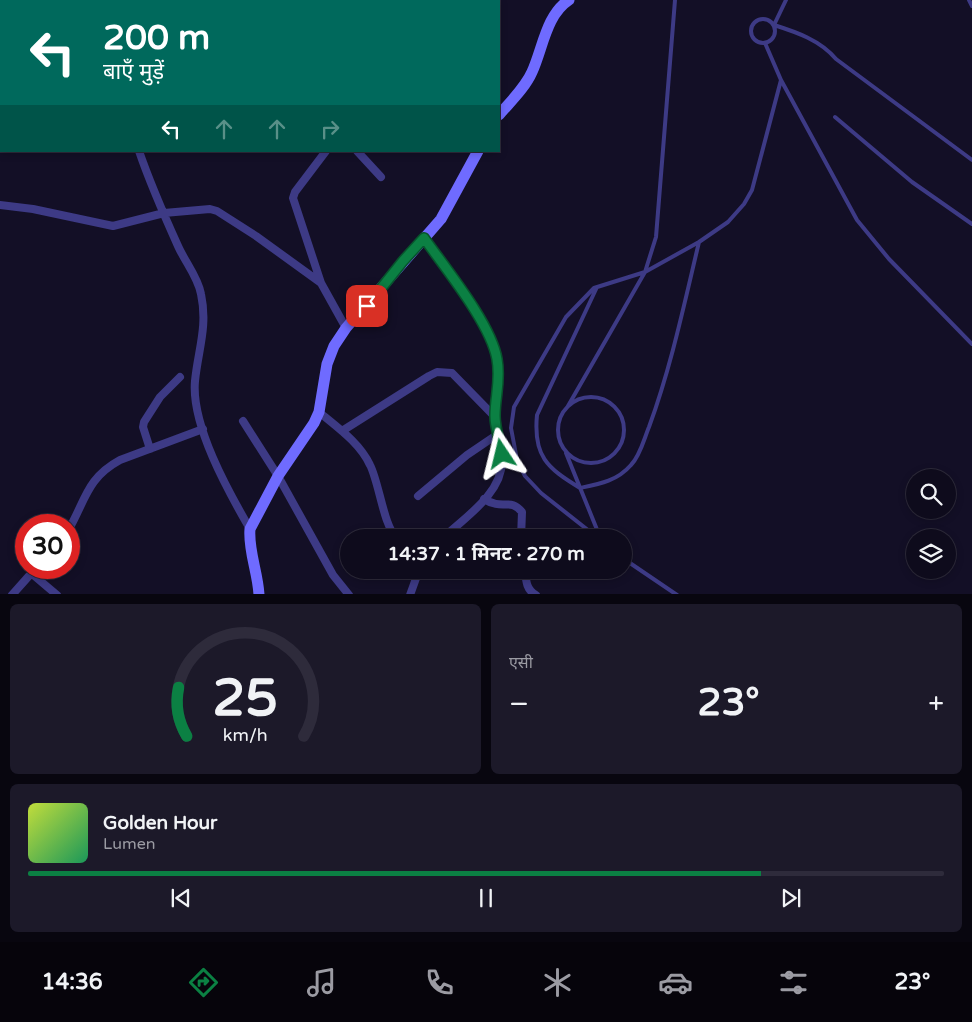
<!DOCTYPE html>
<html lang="hi">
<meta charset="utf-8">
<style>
body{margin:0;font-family:"Varela Round","Noto Sans Devanagari",sans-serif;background:#1c1929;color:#f1f3f6;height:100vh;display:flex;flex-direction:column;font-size:19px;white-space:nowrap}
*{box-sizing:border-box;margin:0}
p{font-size:16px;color:#9b9ba3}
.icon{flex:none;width:28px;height:28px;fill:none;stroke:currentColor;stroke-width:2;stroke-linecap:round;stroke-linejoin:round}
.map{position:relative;height:594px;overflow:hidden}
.details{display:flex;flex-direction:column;gap:10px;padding:10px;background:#08060f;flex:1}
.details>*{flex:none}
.top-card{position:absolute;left:0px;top:0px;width:500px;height:152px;box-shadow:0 2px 8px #0003,0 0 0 1px #2e2b3b;background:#00695c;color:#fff;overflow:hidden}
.buttons{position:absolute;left:906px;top:469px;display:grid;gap:10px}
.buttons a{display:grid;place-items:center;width:50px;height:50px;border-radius:50%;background:#0e0b1c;box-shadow:0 2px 8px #0003,0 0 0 1px #2e2b3b;font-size:25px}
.speed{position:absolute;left:15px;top:514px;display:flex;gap:10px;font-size:25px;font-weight:700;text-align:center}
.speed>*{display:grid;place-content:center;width:65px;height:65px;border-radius:50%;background:#0e0b1c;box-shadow:0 2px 8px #0003,0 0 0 1px #2e2b3b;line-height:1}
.speed .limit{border:8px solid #d22;background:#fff;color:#111}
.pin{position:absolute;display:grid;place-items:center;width:42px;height:42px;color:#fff;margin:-21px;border-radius:10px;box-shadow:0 2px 8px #0006}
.me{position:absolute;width:55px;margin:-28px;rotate:350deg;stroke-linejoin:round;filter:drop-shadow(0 0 4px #0008)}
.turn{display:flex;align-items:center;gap:18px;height:105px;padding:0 20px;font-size:22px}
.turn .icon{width:65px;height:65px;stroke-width:2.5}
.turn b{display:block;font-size:35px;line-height:42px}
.lanes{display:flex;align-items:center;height:48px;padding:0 20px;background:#0003;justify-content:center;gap:25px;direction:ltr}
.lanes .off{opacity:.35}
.big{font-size:38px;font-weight:700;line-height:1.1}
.details .tile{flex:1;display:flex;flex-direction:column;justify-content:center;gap:8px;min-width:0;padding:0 18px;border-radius:8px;background:#1c1929}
.details .dial{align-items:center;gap:0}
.dial svg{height:130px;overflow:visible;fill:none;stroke:#2e2b3b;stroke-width:7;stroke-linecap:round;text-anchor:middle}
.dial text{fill:#f1f3f6;stroke:none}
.song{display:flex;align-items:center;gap:15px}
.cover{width:60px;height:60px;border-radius:8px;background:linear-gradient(135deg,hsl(70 70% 55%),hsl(150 70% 35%))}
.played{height:5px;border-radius:2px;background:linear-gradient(90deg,#0b8043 80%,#2e2b3b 80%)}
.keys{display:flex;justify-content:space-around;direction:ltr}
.heat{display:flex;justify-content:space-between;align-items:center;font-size:28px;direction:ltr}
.details .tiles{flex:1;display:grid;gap:10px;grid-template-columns:1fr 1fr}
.tile:last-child{grid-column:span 2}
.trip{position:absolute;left:340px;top:529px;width:292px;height:50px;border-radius:25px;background:#0e0b1c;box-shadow:0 2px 8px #0003,0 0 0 1px #2e2b3b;font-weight:700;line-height:50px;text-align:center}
.tabs{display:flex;height:80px;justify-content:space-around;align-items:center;background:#06040b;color:#9b9ba3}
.tabs .icon{width:35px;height:35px}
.tabs .active{color:#0b8043}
.tabs b{font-size:22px;color:#f1f3f6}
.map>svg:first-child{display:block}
</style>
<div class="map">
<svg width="972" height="595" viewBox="0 0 972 595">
<rect width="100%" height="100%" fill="#130f26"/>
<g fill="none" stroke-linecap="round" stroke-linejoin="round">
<path stroke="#3d3a85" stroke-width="4" d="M 786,0 L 774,25 C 796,32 820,40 836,59 L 972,160
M 969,0 L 972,6
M751 31a12 12 0 1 1 24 0a12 12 0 1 1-24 0Z
M 781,80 L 857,220 L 889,259 L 972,344
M 835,117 L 912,182 L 972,224
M 597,287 L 537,415 C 533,456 547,468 580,488 C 600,484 617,481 631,465 C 640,456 644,439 649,427 C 671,367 684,305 699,242
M558 430a33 33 0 1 1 66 0a33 33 0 1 1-66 0Z
M 568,406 L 645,272 L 656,237 L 675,0
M 566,453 L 600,537
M 598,538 L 541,493 L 525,476 L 517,460 L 511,428 L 514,407 L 566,317 L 594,288 L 645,272 L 699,242 L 728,222 L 744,204 L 752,190 L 781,80 L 765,43
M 624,559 L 677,595"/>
<path stroke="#3d3a85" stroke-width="8" d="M 216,0 L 217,1
M 325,0 L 325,1
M 135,1 L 136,0
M 139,151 C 150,183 164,215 178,246 C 185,262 198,277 201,294 C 208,327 198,350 195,381 C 191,425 228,491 250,529
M 326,151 L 295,192 L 293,198 L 321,283 L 346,328
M 357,151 L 381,177
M 0,205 L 33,209 L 113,226 L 164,213 L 210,209 L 217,211 L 256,236 L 321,283
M 424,238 C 446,269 490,323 497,359 C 501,379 496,396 495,416 C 495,431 502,446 502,461 C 502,494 464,518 443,538
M 319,412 C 337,427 360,443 370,465 C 379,482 384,528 397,538
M 243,421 L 278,476 L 333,575 L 349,595
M 342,431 L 429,376 L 437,372 L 452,373 L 495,417
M 150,449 L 143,427 L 144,422 L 160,397 L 180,377
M 418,496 L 467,455 L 498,434
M 484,499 C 503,511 510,497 522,512 L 521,538
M 69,529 C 86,499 87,478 120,460 L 203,429
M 525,570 C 526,580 526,590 536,595
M 31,573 L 57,595
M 12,595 L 36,568
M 410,595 L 419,570"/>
<path stroke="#6f6bff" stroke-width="11" d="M 499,115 C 510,102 525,88 532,72 C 543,48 546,15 569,0
M 259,595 C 258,573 248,550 250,529 L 278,476 L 314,423 L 319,412 L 327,364 L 334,346 L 346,328 L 441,219 L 478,151"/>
</g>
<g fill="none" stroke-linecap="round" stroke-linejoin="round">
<defs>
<path id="route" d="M 367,306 L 403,261 L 424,238 C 446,269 491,324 497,359 C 501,381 495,396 495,416 C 495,428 500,442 502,454"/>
</defs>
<use href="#route" stroke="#07532c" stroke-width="12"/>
<use href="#route" stroke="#0b8043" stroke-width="9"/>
</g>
</svg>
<div class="buttons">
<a><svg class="icon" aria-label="search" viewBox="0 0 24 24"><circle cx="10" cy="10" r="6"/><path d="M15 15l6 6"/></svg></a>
<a><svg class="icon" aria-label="layers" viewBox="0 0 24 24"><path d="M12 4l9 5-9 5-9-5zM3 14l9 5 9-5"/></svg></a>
</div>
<div class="speed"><div class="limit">30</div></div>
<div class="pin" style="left:367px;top:306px;background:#d93025"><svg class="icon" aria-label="arrive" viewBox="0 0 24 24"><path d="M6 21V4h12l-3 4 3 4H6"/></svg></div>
<svg class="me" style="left:502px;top:454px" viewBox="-20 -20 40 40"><path d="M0-17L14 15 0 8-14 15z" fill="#0b8043" stroke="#fff" stroke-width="4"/></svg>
<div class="trip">14:37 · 1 मिनट · 270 m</div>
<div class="top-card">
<div class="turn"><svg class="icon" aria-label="left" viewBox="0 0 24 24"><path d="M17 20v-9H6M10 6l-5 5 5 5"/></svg><div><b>200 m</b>बाएँ मुड़ें</div></div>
<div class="lanes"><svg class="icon" aria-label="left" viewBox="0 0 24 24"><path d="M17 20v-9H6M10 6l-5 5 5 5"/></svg><svg class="icon off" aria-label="ahead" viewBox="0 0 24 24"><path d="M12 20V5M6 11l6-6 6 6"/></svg><svg class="icon off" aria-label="ahead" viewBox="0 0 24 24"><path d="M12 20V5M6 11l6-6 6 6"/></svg><svg class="icon off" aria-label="right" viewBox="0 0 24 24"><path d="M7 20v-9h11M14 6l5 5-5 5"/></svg></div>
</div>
</div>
<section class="details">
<div class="tiles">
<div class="tile dial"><svg viewBox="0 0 100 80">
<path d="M14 69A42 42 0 1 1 86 69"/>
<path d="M14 69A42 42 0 0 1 9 39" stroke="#0b8043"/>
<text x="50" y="56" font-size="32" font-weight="700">25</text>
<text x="50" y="72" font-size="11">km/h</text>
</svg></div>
<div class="tile"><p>एसी</p>
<div class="heat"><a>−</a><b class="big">23°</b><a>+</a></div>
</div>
<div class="tile">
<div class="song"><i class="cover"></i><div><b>Golden Hour</b><p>Lumen</p></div></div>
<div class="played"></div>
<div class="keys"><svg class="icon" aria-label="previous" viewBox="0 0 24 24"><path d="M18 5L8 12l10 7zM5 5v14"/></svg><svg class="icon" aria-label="pause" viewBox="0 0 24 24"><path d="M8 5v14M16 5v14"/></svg><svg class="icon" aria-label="next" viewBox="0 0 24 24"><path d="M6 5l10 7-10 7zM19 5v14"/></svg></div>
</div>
</div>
</section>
<nav class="tabs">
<b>14:36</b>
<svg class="icon active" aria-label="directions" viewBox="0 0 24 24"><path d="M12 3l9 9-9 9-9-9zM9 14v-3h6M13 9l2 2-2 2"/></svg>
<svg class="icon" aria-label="music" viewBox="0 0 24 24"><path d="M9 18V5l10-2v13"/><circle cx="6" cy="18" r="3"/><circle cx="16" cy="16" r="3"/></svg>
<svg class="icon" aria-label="phone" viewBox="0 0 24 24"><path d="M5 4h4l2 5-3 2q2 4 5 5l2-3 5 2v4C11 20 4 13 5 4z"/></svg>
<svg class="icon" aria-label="climate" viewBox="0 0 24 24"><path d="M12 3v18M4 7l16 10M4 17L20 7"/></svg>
<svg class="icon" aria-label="car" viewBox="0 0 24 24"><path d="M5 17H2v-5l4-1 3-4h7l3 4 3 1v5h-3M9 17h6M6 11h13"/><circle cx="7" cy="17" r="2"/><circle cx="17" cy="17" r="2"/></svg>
<svg class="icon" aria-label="filters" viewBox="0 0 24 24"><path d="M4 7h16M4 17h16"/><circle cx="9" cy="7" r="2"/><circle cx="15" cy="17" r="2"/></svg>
<b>23°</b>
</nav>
